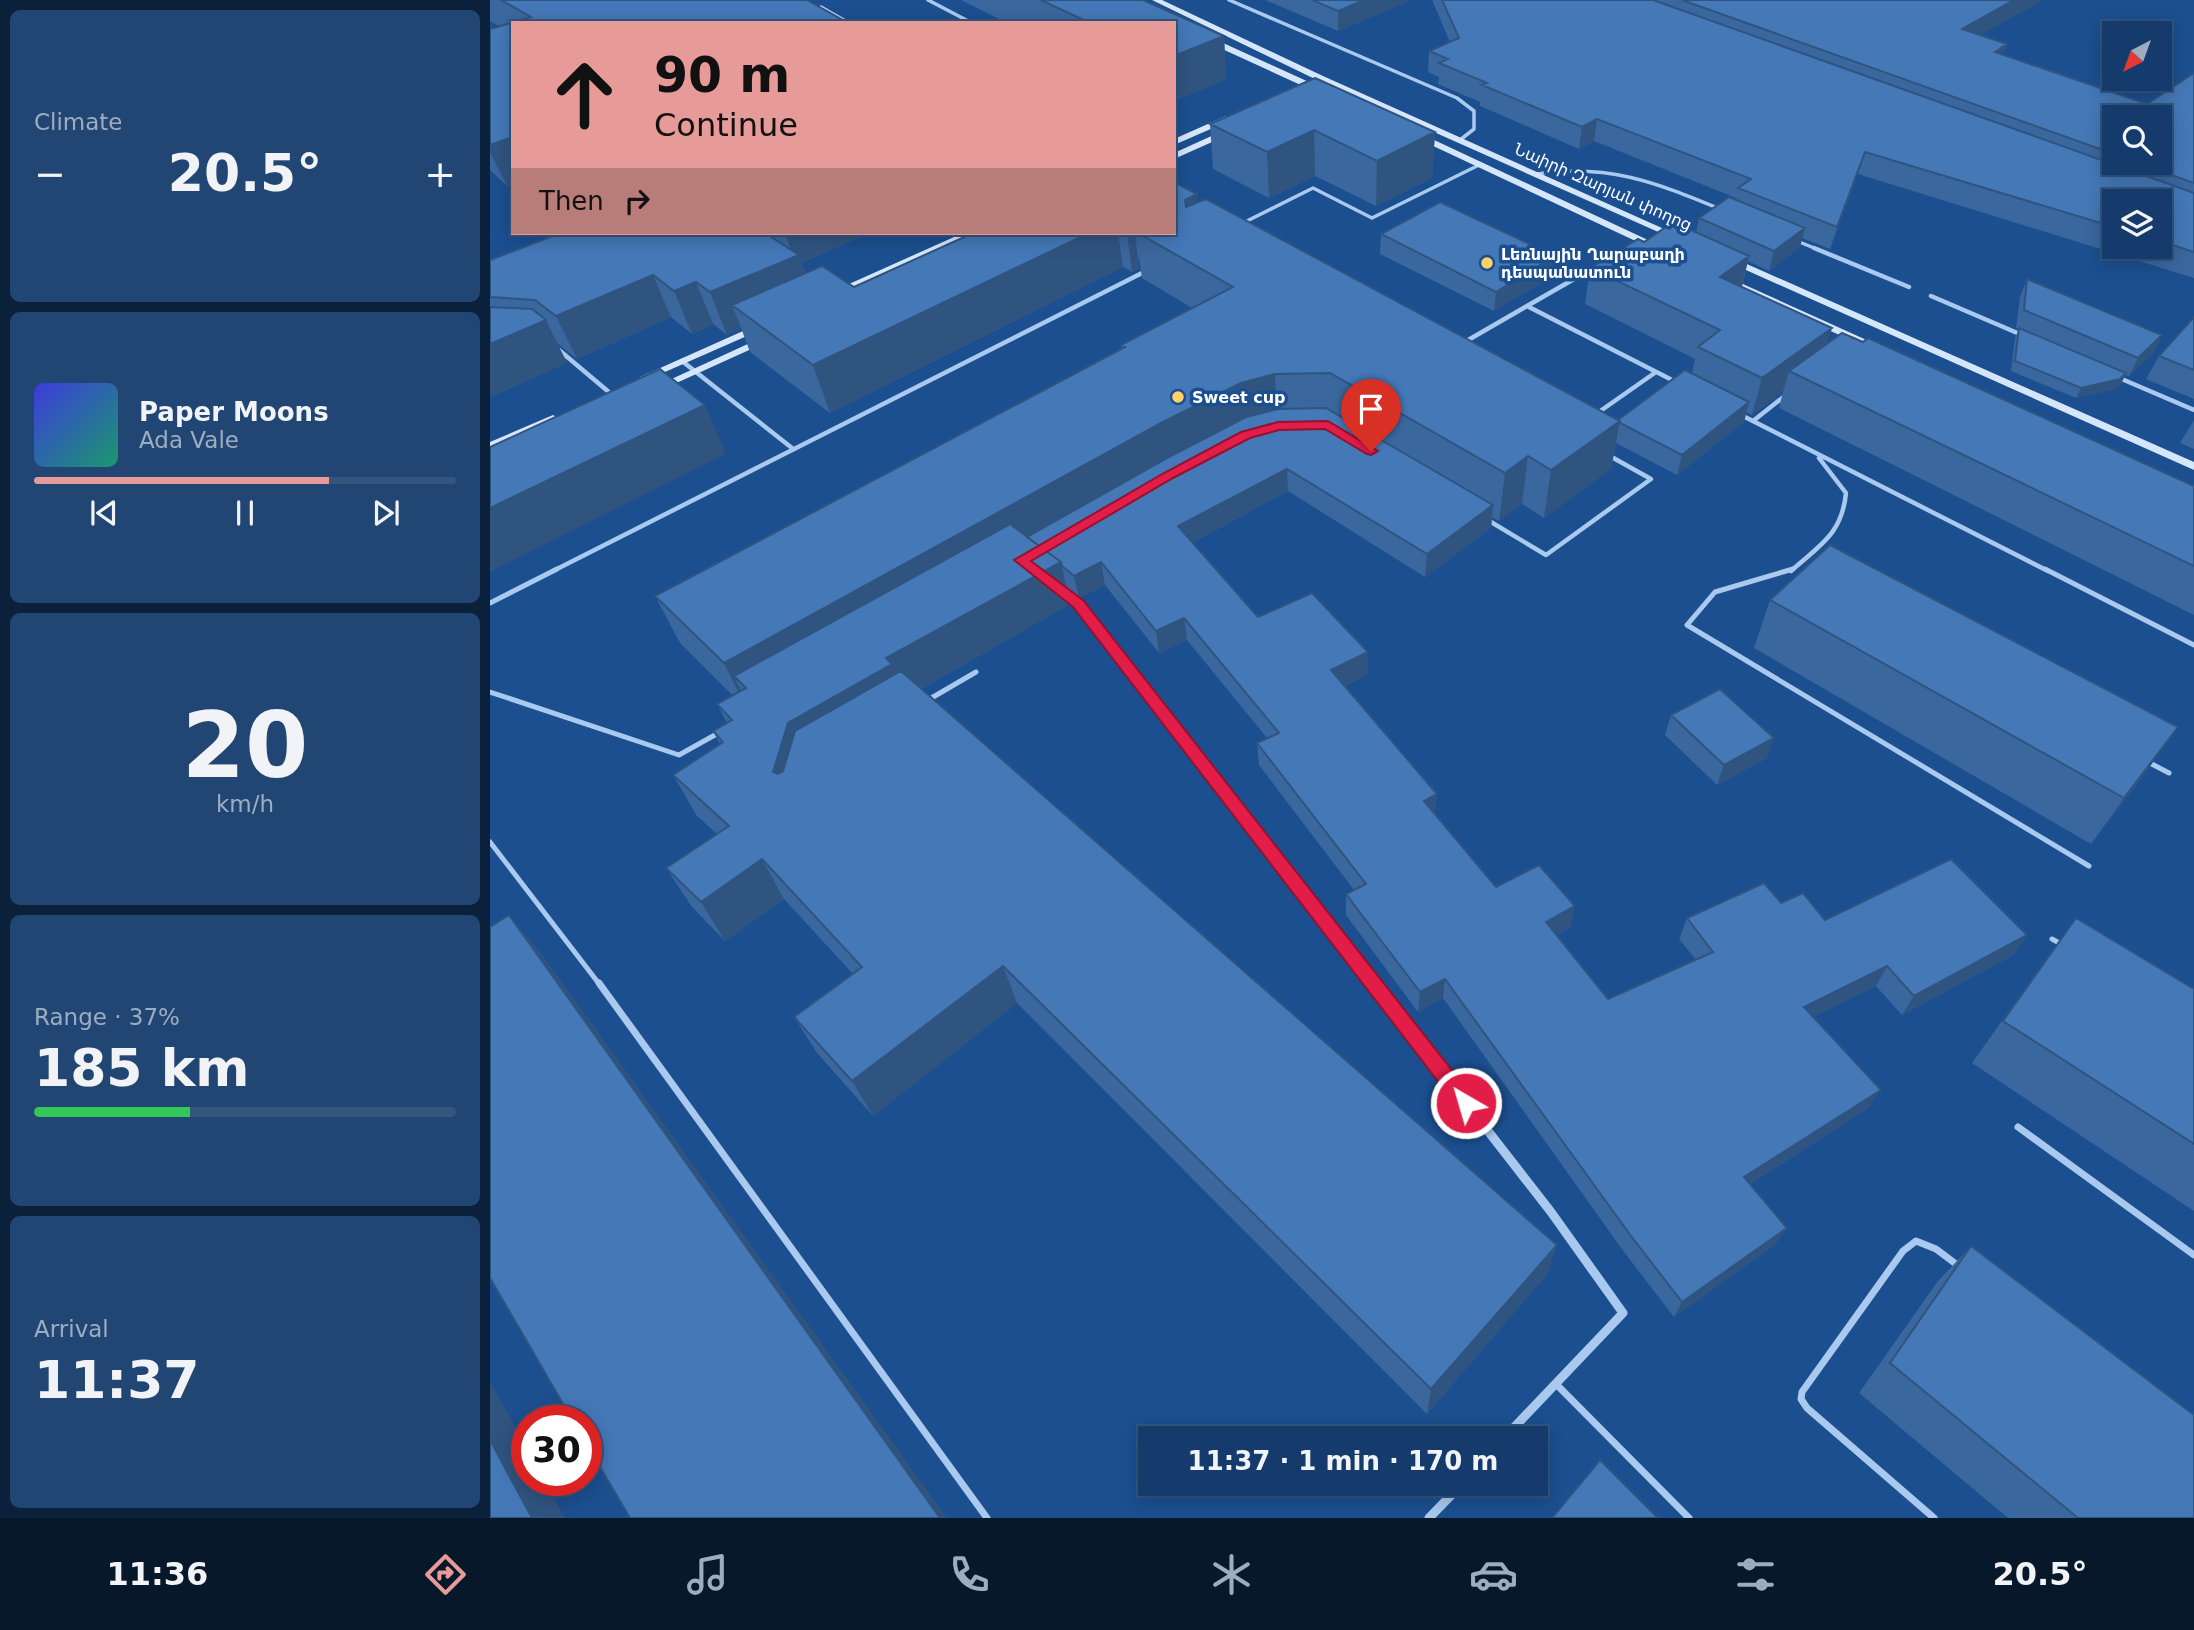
<!DOCTYPE html>
<meta charset="utf-8">
<style>
body{margin:0;font-family:"DejaVu Sans","Noto Sans Armenian",sans-serif;background:#214673;color:#f1f3f6;height:100vh;display:flex;flex-direction:column;font-size:26px;white-space:nowrap}
*{box-sizing:border-box;margin:0}
p{font-size:23px;color:#9dadc1}
.icon{flex:none;width:38px;height:38px;fill:none;stroke:currentColor;stroke-width:2;stroke-linecap:round;stroke-linejoin:round}
.map{position:relative;flex:1;overflow:hidden}
.details{display:flex;flex-direction:column;gap:10px;padding:10px;background:#0b203b;width:490px}
.details>*{flex:none}
.guide{position:absolute;left:21px;top:21px;width:665px;height:214px;border-radius:0px;box-shadow:0 4px 18px #0003,0 0 0 2px #33557e;background:#e69b98;color:#111;overflow:hidden}
.needle{width:46px;rotate:221deg}
.fabs{position:absolute;left:1612px;top:21px;display:grid;gap:14px}
.fabs a{display:grid;place-items:center;width:70px;height:70px;border-radius:0px;background:#143b6b;box-shadow:0 4px 18px #0003,0 0 0 2px #33557e;font-size:35px}
.speed{position:absolute;left:21px;top:1405px;display:flex;gap:14px;font-size:35px;font-weight:700;text-align:center}
.speed>*{display:grid;place-content:center;width:91px;height:91px;border-radius:50%;background:#143b6b;box-shadow:0 4px 18px #0003,0 0 0 2px #33557e;line-height:1}
.speed .limit{border:10px solid #d22;background:#fff;color:#111}
.pin{position:absolute;display:grid;place-items:center;width:60px;height:60px;color:#fff;margin:-72px -30px;border-radius:50% 50% 50% 0;rotate:-45deg;box-shadow:0 0 7px #0007}
.pin .icon{rotate:45deg}
.me{position:absolute;width:77px;margin:-38px;rotate:322deg;stroke-linejoin:round;filter:drop-shadow(0 0 5px #0008)}
.turn{display:flex;align-items:center;gap:24px;height:147px;padding:0 28px;font-size:32px}
.turn .icon{width:91px;height:91px;stroke-width:2.5}
.turn b{display:block;font-size:49px;line-height:60px}
.then{display:flex;align-items:center;height:66px;padding:0 28px;background:#0003;gap:14px;font-size:26px}
.big{font-size:52px;font-weight:700;line-height:1.1}
.details .widget{flex:1;display:flex;flex-direction:column;justify-content:center;gap:10px;min-width:0;padding:0 24px;border-radius:10px;background:#214673}
.details .dial{align-items:center;gap:0}
.dial b{font-size:91px;line-height:1}
.song{display:flex;align-items:center;gap:21px}
.cover{width:84px;height:84px;border-radius:10px;background:linear-gradient(135deg,hsl(240 70% 55%),hsl(160 70% 35%))}
.played{height:7px;border-radius:4px;background:linear-gradient(90deg,#e69b98 70%,#33557e 70%)}
.keys{display:flex;justify-content:space-around;direction:ltr}
.heat{display:flex;justify-content:space-between;align-items:center;font-size:38px;direction:ltr}
.charge{height:10px;border-radius:5px;background:linear-gradient(90deg,#34c759 37%,#33557e 0)}
.trip{position:absolute;left:648px;top:1426px;width:410px;height:70px;border-radius:0px;background:#143b6b;box-shadow:0 4px 18px #0003,0 0 0 2px #33557e;font-weight:700;line-height:70px;text-align:center}
.tab-bar{display:flex;height:112px;justify-content:space-around;align-items:center;background:#08182b;color:#9dadc1}
.tab-bar .icon{width:49px;height:49px}
.tab-bar .current{color:#e69b98}
.tab-bar b{font-size:32px;color:#f1f3f6}
main{display:flex;flex:1;min-height:0}
.map>svg:first-child{display:block}
</style>
<main>
<section class="details">
<div class="widget"><p>Climate</p>
<div class="heat"><a>−</a><b class="big">20.5°</b><a>+</a></div>
</div>
<div class="widget">
<div class="song"><i class="cover"></i><div><b>Paper Moons</b><p>Ada Vale</p></div></div>
<div class="played"></div>
<div class="keys"><svg class="icon" aria-label="previous" viewBox="0 0 24 24"><path d="M18 5L8 12l10 7zM5 5v14"/></svg><svg class="icon" aria-label="pause" viewBox="0 0 24 24"><path d="M8 5v14M16 5v14"/></svg><svg class="icon" aria-label="next" viewBox="0 0 24 24"><path d="M6 5l10 7-10 7zM19 5v14"/></svg></div>
</div>
<div class="widget dial"><b>20</b><p>km/h</p></div>
<div class="widget"><p>Range · 37%</p><b class="big">185 km</b><div class="charge"></div></div>
<div class="widget"><p>Arrival</p><b class="big">11:37</b></div>
</section>
<div class="map">
<svg width="1704" height="1518" viewBox="0 0 1704 1518">
<rect width="100%" height="100%" fill="#1b4f8f"/>
<g fill="none" stroke-linecap="round" stroke-linejoin="round">
<path stroke="#a9c9ee" stroke-width="3.5" d="M 438,0 L 482,23
M 739,0 L 967,98 L 984,111 L 984,129 L 970,140
M 331,7 L 359,23
M 1045,174 C 1116,163 1165,182 1230,209
M 751,224 L 823,188 L 882,218 L 989,165
M 1307,241 L 1329,250"/>
<path stroke="#a9c9ee" stroke-width="4.5" d="M 1324,248 L 1419,287
M 1105,267 L 1037,306 L 1186,382
M 1441,296 L 1532,335
M 973,343 L 1037,306
M 69,350 L 120,393
M 192,361 L 302,448
M 1627,377 L 1704,410
M 1106,414 L 1166,372
M 1251,415 L 1558,571
M 1263,421 L 1296,395
M 996,519 L 1056,555 L 1161,479 L 1118,455
M 63,571 L 658,270
M 1301,571 C 1330,545 1352,534 1356,493 L 1329,458"/>
<path stroke="#a9c9ee" stroke-width="5" d="M 1303,569 L 1225,592 L 1197,625 L 1599,866
M 1555,569 L 1704,645
M 573,593 L 588,604
M 0,603 L 67,569
M 0,692 L 189,755 L 232,731
M 438,700 L 486,672
M 1658,762 L 1679,773
M 0,842 L 110,985
M 1562,939 L 1573,945"/>
<path stroke="#a9c9ee" stroke-width="7" d="M 109,983 L 497,1518
M 1528,1127 L 1704,1255
M 1066,1384 L 1199,1518
M 1444,1518 L 1317,1408 L 1311,1399 L 1312,1392 L 1413,1251 L 1426,1241 L 1446,1249 L 1470,1267"/>
<path stroke="#a9c9ee" stroke-width="7" d="M 588,604 L 884,985"/>
<path stroke="#a9c9ee" stroke-width="9" d="M 883,983 L 1061,1212 L 1133,1313 L 1014,1438
M 939,1518 L 972,1484"/>
<path fill="#d6e6fa" fill-rule="evenodd" d="M 662,0 L 672,0 L 833,76 L 1192,237 L 1184,239 L 827,80 Z
M 687,22 L 832,88 L 833,90 L 826,92 L 684,27 L 684,23 L 681,23 Z
M 736,116 L 740,119 L 739,121 L 684,145 L 684,139 Z
M 737,129 L 741,132 L 740,134 L 684,159 L 684,153 Z
M 927,132 L 1175,248 L 1177,250 L 1169,252 L 924,137 L 924,133 Z
M 473,233 L 485,233 L 348,295 L 339,293 Z
M 1241,257 L 1704,462 L 1704,470 L 1238,262 L 1236,260 Z
M 1235,276 L 1392,347 L 1393,349 L 1392,351 L 1384,351 L 1232,281 L 1232,277 Z
M 271,323 L 276,326 L 275,328 L 159,379 L 151,379 L 150,377 Z
M 273,337 L 277,338 L 277,342 L 171,390 L 167,391 L 162,388 Z
M 63,415 L 69,418 L 67,420 L 0,449 L 0,442 Z"/>
</g>
<path fill="#3a679d" fill-rule="evenodd" d="M 0,0 L 317,0 L 23,23 L 23,184 L 17,186 L 0,170 L 0,29 L 9,26 L 0,21 Z
M 471,0 L 653,0 L 734,36 L 736,79 L 684,101 L 684,23 L 517,23 Z
M 775,0 L 921,0 L 848,31 Z
M 942,0 L 1553,0 L 1490,35 L 1517,44 L 1513,55 L 1657,104 L 1704,73 L 1704,278 L 1368,174 L 1340,249 L 1312,238 L 1310,247 L 1279,271 L 1258,261 L 1252,287 L 1337,344 L 1704,486 L 1704,615 L 1289,408 L 1293,392 L 1262,415 L 1256,412 L 1254,422 L 1187,475 L 1126,443 L 1121,469 L 1054,518 L 1032,504 L 1009,521 L 1002,517 L 1001,528 L 935,577 L 798,491 L 703,542 L 768,617 L 878,652 L 878,674 L 854,686 L 945,814 L 1006,887 L 1081,927 L 1066,935 L 1118,999 L 1206,960 L 1189,939 L 1197,918 L 1291,903 L 1335,920 L 1537,935 L 1523,955 L 1412,1015 L 1386,986 L 1323,1017 L 1378,1108 L 1260,1184 L 1286,1244 L 1184,1317 L 1134,1252 L 953,998 L 928,1012 L 856,915 L 856,894 L 864,890 L 769,765 L 767,743 L 777,738 L 697,640 L 669,653 L 615,585 L 589,598 L 576,589 L 580,604 L 431,689 L 1067,1245 L 1057,1274 L 937,1414 L 527,1003 L 383,1116 L 327,1053 L 304,1017 L 363,974 L 294,899 L 235,941 L 202,907 L 176,868 L 227,834 L 207,816 L 183,775 L 230,744 L 223,731 L 237,723 L 227,704 L 242,695 L 190,643 L 165,596 L 632,349 L 631,345 L 702,308 L 652,278 L 649,258 L 648,257 L 649,269 L 642,272 L 633,267 L 340,413 L 260,352 L 251,328 L 237,335 L 223,324 L 202,334 L 181,317 L 87,359 L 67,343 L 77,363 L 0,397 L 0,260 L 70,233 L 380,233 L 311,263 L 315,273 L 364,287 L 483,233 L 684,233 L 707,203 L 1128,420 L 1202,373 L 1205,359 L 1095,304 L 1100,268 L 1154,242 L 1206,232 L 1209,218 L 1246,200 L 1246,198 L 1104,141 L 1089,149 L 990,106 L 990,102 L 948,84 L 949,77 L 938,72 L 939,51 L 960,42 ZM 1624,117 L 1670,163 L 1624,163 ZM 1624,201 L 1670,201 L 1670,247 L 1624,247 Z
M 720,124 L 945,132 L 942,178 L 886,206 L 825,176 L 779,198 L 723,169 Z
M 891,234 L 1065,256 L 1063,276 L 1004,311 L 890,254 Z
M 1537,279 L 1672,335 L 1663,353 L 1639,376 L 1635,375 L 1631,384 L 1625,389 L 1586,398 L 1521,371 L 1525,338 L 1529,329 L 1526,328 L 1530,297 Z
M 1704,317 L 1704,399 L 1656,379 L 1669,356 Z
M 1704,420 L 1704,449 L 1690,443 Z
M 1280,600 L 1654,775 L 1601,844 L 1264,648 Z
M 1181,715 L 1284,738 L 1277,758 L 1227,785 L 1175,735 Z
M 1586,918 L 1704,989 L 1704,1211 L 1482,1063 L 1553,963 Z
M 1481,1246 L 1704,1518 L 1518,1518 L 1369,1393 L 1448,1281 Z"/>
<path fill="#305480" d="M 874,0 L 921,0 L 848,31 L 848,11 Z
M 1524,0 L 1553,0 L 1465,50 L 1472,29 Z
M 734,36 L 736,79 L 684,101 L 684,56 Z
M 1517,44 L 1509,65 L 1505,52 Z
M 1107,119 L 1104,141 L 1089,149 L 1092,127 Z
M 824,130 L 825,176 L 779,198 L 777,152 Z
M 945,132 L 942,178 L 886,206 L 887,161 Z
M 23,137 L 23,184 L 17,186 L 0,152 L 0,145 Z
M 1375,152 L 1368,174 L 1340,249 L 1347,227 Z
M 707,194 L 710,240 L 699,246 L 695,200 Z
M 1315,228 L 1310,247 L 1279,271 L 1284,251 Z
M 274,233 L 283,233 L 292,262 L 303,257 L 295,233 L 380,233 L 311,263 L 322,297 L 242,305 L 251,328 L 237,335 L 220,292 Z
M 599,233 L 628,233 L 633,267 L 340,413 L 323,365 Z
M 637,233 L 645,233 L 649,269 L 642,272 Z
M 1065,256 L 1063,276 L 1004,311 L 1006,292 Z
M 1259,256 L 1250,292 L 1230,277 Z
M 163,275 L 181,317 L 87,359 L 66,316 Z
M 206,282 L 223,324 L 202,334 L 184,291 Z
M 56,320 L 77,363 L 0,397 L 0,344 Z
M 1342,328 L 1331,364 L 1299,371 L 1293,392 L 1262,415 L 1272,378 Z
M 1672,335 L 1663,353 L 1639,376 L 1648,358 Z
M 1636,373 L 1631,384 L 1625,389 L 1586,398 L 1591,388 Z
M 785,374 L 787,421 L 256,688 L 244,676 L 260,708 L 257,710 L 234,663 L 671,423 L 751,383 Z
M 1259,402 L 1254,422 L 1187,475 L 1192,455 Z
M 215,405 L 236,454 L 0,572 L 0,508 Z
M 1130,421 L 1121,469 L 1054,518 L 1061,470 Z
M 1038,456 L 1032,504 L 1009,521 L 1015,473 Z
M 797,469 L 798,491 L 691,548 L 688,526 Z
M 1003,505 L 1001,528 L 935,577 L 937,554 Z
M 571,562 L 580,604 L 415,698 L 304,812 L 283,772 L 298,723 L 396,658 Z
M 611,562 L 615,585 L 589,598 L 584,576 Z
M 694,618 L 697,640 L 669,653 L 666,631 Z
M 878,652 L 878,674 L 841,692 L 841,670 Z
M 1688,727 L 1654,775 L 1601,844 L 1634,798 Z
M 1284,738 L 1277,758 L 1227,785 L 1234,765 Z
M 947,794 L 945,815 L 934,801 Z
M 272,859 L 294,899 L 235,941 L 211,902 Z
M 1085,906 L 1081,927 L 1052,943 L 1056,922 Z
M 19,915 L 54,957 L 457,1518 L 450,1518 Z
M 1537,935 L 1523,955 L 1412,1015 L 1424,996 Z
M 513,966 L 527,1003 L 383,1116 L 362,1081 Z
M 1397,966 L 1386,986 L 1304,1026 L 1314,1007 Z
M 955,979 L 953,998 L 928,1012 L 930,992 Z
M 1391,1090 L 1378,1108 L 1244,1194 L 1254,1177 Z
M 1297,1228 L 1286,1244 L 1184,1317 L 1192,1302 Z
M 1067,1245 L 1057,1274 L 937,1414 L 941,1389 Z
M 0,1381 L 37,1448 L 37,1480 L 55,1480 L 75,1518 L 42,1518 L 0,1440 Z"/>
<path fill="#4478b7" stroke="#305480" stroke-width="2" d="M 11,0 L 317,0 L 358,23 L 23,23 L 23,137 L 0,145 L 0,29 L 41,17 Z
M 551,0 L 653,0 L 734,36 L 684,56 L 684,23 L 600,23 Z
M 822,0 L 874,0 L 848,11 Z
M 952,0 L 1163,0 L 1704,193 L 1704,252 L 1670,241 L 1670,201 L 1624,201 L 1624,227 L 1375,152 L 1347,227 L 1248,188 L 1261,179 L 1107,119 L 1092,127 L 992,85 L 997,83 L 949,63 L 958,59 L 939,51 L 969,38 Z
M 1192,0 L 1524,0 L 1472,29 L 1517,44 L 1505,52 L 1657,104 L 1704,73 L 1704,183 L 1648,163 L 1670,163 L 1670,117 L 1624,117 L 1624,154 Z
M 825,78 L 945,132 L 887,161 L 824,130 L 777,152 L 720,124 Z
M 684,182 L 707,194 L 695,200 L 696,207 L 716,199 L 1130,421 L 1061,470 L 1038,456 L 1015,473 L 840,373 L 785,374 L 751,383 L 671,423 L 234,663 L 165,596 L 635,347 L 631,345 L 743,287 L 648,233 L 684,233 Z
M 1239,197 L 1315,228 L 1284,251 L 1209,218 Z
M 950,202 L 1065,256 L 1006,292 L 891,234 Z
M 1183,222 L 1259,256 L 1230,277 L 1342,328 L 1272,378 L 1208,347 L 1230,330 L 1100,268 L 1148,239 L 1154,242 Z
M 70,233 L 275,233 L 309,255 L 220,292 L 206,282 L 184,291 L 163,275 L 66,316 L 45,300 L 0,297 L 0,260 Z
M 483,233 L 599,233 L 323,365 L 242,305 L 332,266 L 364,287 Z
M 1537,279 L 1672,335 L 1648,358 L 1534,310 Z
M 0,307 L 42,309 L 56,320 L 0,344 Z
M 1704,317 L 1704,370 L 1669,356 Z
M 1529,328 L 1636,373 L 1630,379 L 1591,388 L 1525,361 Z
M 1352,333 L 1373,342 L 1378,338 L 1704,486 L 1704,566 L 1299,371 Z
M 170,369 L 215,405 L 0,508 L 0,447 Z
M 1195,370 L 1259,402 L 1192,455 L 1130,423 L 1130,421 L 1128,420 Z
M 836,408 L 1003,505 L 937,554 L 797,469 L 688,526 L 768,617 L 822,593 L 878,652 L 841,670 L 947,794 L 934,801 L 1006,887 L 1049,865 L 1085,906 L 1056,922 L 1118,999 L 1223,952 L 1197,918 L 1274,883 L 1291,903 L 1313,893 L 1335,920 L 1461,859 L 1537,935 L 1424,996 L 1397,966 L 1314,1007 L 1391,1090 L 1254,1177 L 1297,1228 L 1192,1302 L 1141,1236 L 955,979 L 930,992 L 856,894 L 876,884 L 767,743 L 789,733 L 694,618 L 666,631 L 611,562 L 584,576 L 572,566 L 571,562 L 537,537 L 679,457 L 756,417 L 788,409 Z
M 520,524 L 571,562 L 396,658 L 402,664 L 298,723 L 283,772 L 288,774 L 293,771 L 305,731 L 411,671 L 1067,1245 L 941,1389 L 513,966 L 362,1081 L 304,1017 L 372,967 L 272,859 L 211,902 L 176,868 L 239,826 L 183,775 L 233,742 L 223,731 L 242,720 L 227,704 L 256,688 L 244,676 Z
M 1340,545 L 1688,727 L 1634,798 L 1280,600 Z
M 1230,689 L 1284,738 L 1234,765 L 1181,715 Z
M 19,915 L 450,1518 L 140,1518 L 96,1443 L 96,1421 L 83,1421 L 0,1278 L 0,927 Z
M 1586,918 L 1704,989 L 1704,1144 L 1513,1021 Z
M 1481,1246 L 1704,1415 L 1704,1518 L 1588,1518 L 1400,1363 Z
M 0,1440 L 42,1518 L 0,1518 Z
M 1110,1460 L 1168,1518 L 1062,1518 Z"/>
<path fill="#e11d48" stroke="#92132f" stroke-width="2" d="M 838,421 L 888,451 L 881,455 L 877,454 L 835,429 L 789,430 L 760,438 L 683,478 L 541,561 L 593,600 L 983,1097 L 986,1103 L 983,1110 L 976,1112 L 970,1110 L 583,607 L 524,560 L 674,473 L 751,432 L 788,422 Z"/>
<g fill="#ffd166" stroke="#1b4f8f" stroke-width="2.5">
<circle cx="997" cy="263" r="7"/>
<circle cx="688" cy="397" r="7"/>
</g>
<g text-anchor="middle" dominant-baseline="central" stroke-width="7" stroke-linejoin="round" paint-order="stroke">
<g font-size="16" fill="#fff" stroke="#1b4f8f">
<text transform="translate(1113 187) rotate(24)">Նաիրի Զարյան փողոց</text>
</g>
<g font-size="16" font-weight="bold" fill="#fff" stroke="#1b4f8f" text-anchor="start">
<text x="1011" y="254">Լեռնային Ղարաբաղի<tspan x="1011" dy="18">դեսպանատուն</tspan></text>
<text x="702" y="397">Sweet cup</text>
</g>
</g>
</svg>
<div class="fabs">
<a><svg class="needle" viewBox="-14 -14 28 28"><path d="M0-13l5 13h-10z" fill="#e53935"/><path d="M0 13l5-13h-10z" fill="#9dadc1"/></svg></a>
<a><svg class="icon" aria-label="search" viewBox="0 0 24 24"><circle cx="10" cy="10" r="6"/><path d="M15 15l6 6"/></svg></a>
<a><svg class="icon" aria-label="layers" viewBox="0 0 24 24"><path d="M12 4l9 5-9 5-9-5zM3 14l9 5 9-5"/></svg></a>
</div>
<div class="speed"><div class="limit">30</div></div>
<div class="pin" style="left:881px;top:451px;background:#d93025"><svg class="icon" aria-label="arrive" viewBox="0 0 24 24"><path d="M6 21V4h12l-3 4 3 4H6"/></svg></div>
<svg class="me" style="left:976px;top:1103px" viewBox="-20 -20 40 40"><circle r="17" fill="#e11d48" stroke="#fff" stroke-width="3"/><path d="M0-11L8 9 0 5-8 9z" fill="#fff"/></svg>
<div class="trip">11:37 · 1 min · 170 m</div>
<div class="guide">
<div class="turn"><svg class="icon" aria-label="ahead" viewBox="0 0 24 24"><path d="M12 20V5M6 11l6-6 6 6"/></svg><div><b>90 m</b>Continue</div></div>
<div class="then">Then<svg class="icon" aria-label="right" viewBox="0 0 24 24"><path d="M7 20v-9h11M14 6l5 5-5 5"/></svg></div>
</div>
</div>
</main>
<nav class="tab-bar">
<b>11:36</b>
<svg class="icon current" aria-label="directions" viewBox="0 0 24 24"><path d="M12 3l9 9-9 9-9-9zM9 14v-3h6M13 9l2 2-2 2"/></svg>
<svg class="icon" aria-label="music" viewBox="0 0 24 24"><path d="M9 18V5l10-2v13"/><circle cx="6" cy="18" r="3"/><circle cx="16" cy="16" r="3"/></svg>
<svg class="icon" aria-label="phone" viewBox="0 0 24 24"><path d="M5 4h4l2 5-3 2q2 4 5 5l2-3 5 2v4C11 20 4 13 5 4z"/></svg>
<svg class="icon" aria-label="climate" viewBox="0 0 24 24"><path d="M12 3v18M4 7l16 10M4 17L20 7"/></svg>
<svg class="icon" aria-label="car" viewBox="0 0 24 24"><path d="M5 17H2v-5l4-1 3-4h7l3 4 3 1v5h-3M9 17h6M6 11h13"/><circle cx="7" cy="17" r="2"/><circle cx="17" cy="17" r="2"/></svg>
<svg class="icon" aria-label="filters" viewBox="0 0 24 24"><path d="M4 7h16M4 17h16"/><circle cx="9" cy="7" r="2"/><circle cx="15" cy="17" r="2"/></svg>
<b>20.5°</b>
</nav>
